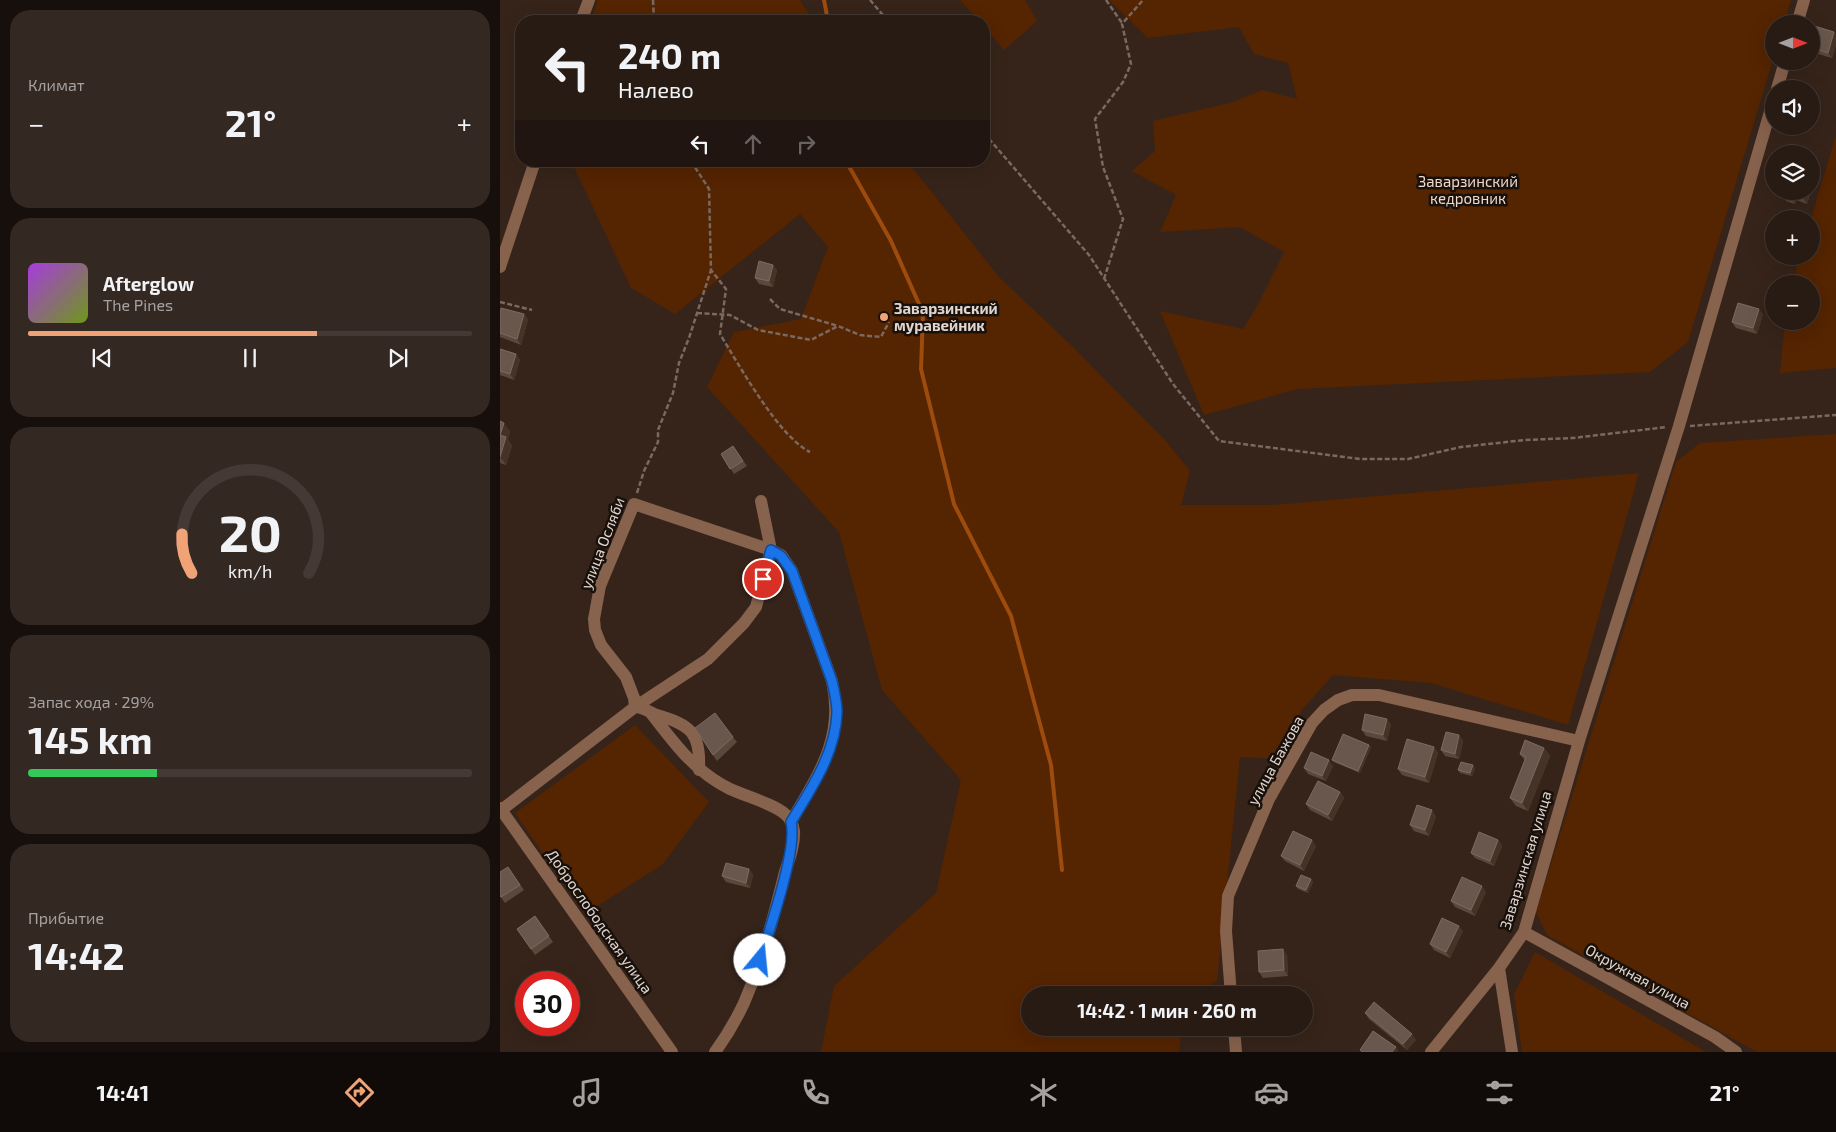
<!DOCTYPE html>
<html lang="ru">
<meta charset="utf-8">
<style>
body{margin:0;font-family:"Exo 2",sans-serif;background:#342822;color:#f1f3f6;height:100vh;display:flex;flex-direction:column;font-size:19px;white-space:nowrap}
*{box-sizing:border-box;margin:0}
p{font-size:16px;color:#a5a1a0}
.icon{flex:none;width:28px;height:28px;fill:none;stroke:currentColor;stroke-width:2;stroke-linecap:round;stroke-linejoin:round}
.map{position:relative;flex:1;overflow:hidden}
.details{display:flex;flex-direction:column;gap:10px;padding:10px;background:#160f0b;width:500px}
.details>*{flex:none}
.top-card{position:absolute;left:15px;top:15px;width:475px;height:152px;border-radius:20px;box-shadow:0 5px 20px #0002,0 0 0 1px #443934;background:#281b14;color:#f1f3f6;overflow:hidden}
.needle{width:32px;rotate:90deg}
.buttons{position:absolute;left:1265px;top:15px;display:grid;gap:10px}
.buttons a{display:grid;place-items:center;width:55px;height:55px;border-radius:50%;background:#281b14;box-shadow:0 5px 20px #0002,0 0 0 1px #443934;font-size:25px}
.speed{position:absolute;left:15px;top:971px;display:flex;gap:10px;font-size:25px;font-weight:700;text-align:center}
.speed>*{display:grid;place-content:center;width:65px;height:65px;border-radius:50%;background:#281b14;box-shadow:0 5px 20px #0002,0 0 0 1px #443934;line-height:1}
.speed .limit{border:8px solid #d22;background:#fff;color:#111}
.pin{position:absolute;display:grid;place-items:center;width:42px;height:42px;color:#fff;margin:-21px;border:2px solid #fff;border-radius:50%;box-shadow:0 1px 5px #0007}
.me{position:absolute;width:55px;margin:-28px;rotate:17deg;stroke-linejoin:round;filter:drop-shadow(0 0 4px #0008)}
.turn{display:flex;align-items:center;gap:18px;height:105px;padding:0 20px;font-size:22px}
.turn .icon{width:65px;height:65px;stroke-width:2.5}
.turn b{display:block;font-size:35px;line-height:42px}
.lanes{display:flex;align-items:center;height:48px;padding:0 20px;background:#0003;justify-content:center;gap:25px;direction:ltr}
.lanes .off{opacity:.35}
.big{font-size:38px;font-weight:700;line-height:1.1}
.details .tile{flex:1;display:flex;flex-direction:column;justify-content:center;gap:8px;min-width:0;padding:0 18px;border-radius:20px;background:#342822}
.details .dial{align-items:center;gap:0}
.dial svg{height:130px;overflow:visible;fill:none;stroke:#443934;stroke-width:7;stroke-linecap:round;text-anchor:middle}
.dial text{fill:#f1f3f6;stroke:none}
.song{display:flex;align-items:center;gap:15px}
.cover{width:60px;height:60px;border-radius:8px;background:linear-gradient(135deg,hsl(280 70% 55%),hsl(80 70% 35%))}
.played{height:5px;border-radius:2px;background:linear-gradient(90deg,#efa377 65%,#443934 65%)}
.keys{display:flex;justify-content:space-around;direction:ltr}
.heat{display:flex;justify-content:space-between;align-items:center;font-size:28px;direction:ltr}
.charge{height:8px;border-radius:4px;background:linear-gradient(90deg,#34c759 29%,#443934 0)}
.trip{position:absolute;left:521px;top:986px;width:292px;height:50px;border-radius:25px;background:#281b14;box-shadow:0 5px 20px #0002,0 0 0 1px #443934;font-weight:700;line-height:50px;text-align:center}
.tab-bar{display:flex;height:80px;justify-content:space-around;align-items:center;background:#100b08;color:#a5a1a0}
.tab-bar .icon{width:35px;height:35px}
.tab-bar .on{color:#efa377}
.tab-bar b{font-size:22px;color:#f1f3f6}
main{display:flex;flex:1;min-height:0}
.map>svg:first-child{display:block}
</style>
<main>
<section class="details">
<div class="tile"><p>Климат</p>
<div class="heat"><a>−</a><b class="big">21°</b><a>+</a></div>
</div>
<div class="tile">
<div class="song"><i class="cover"></i><div><b>Afterglow</b><p>The Pines</p></div></div>
<div class="played"></div>
<div class="keys"><svg class="icon" aria-label="previous" viewBox="0 0 24 24"><path d="M18 5L8 12l10 7zM5 5v14"/></svg><svg class="icon" aria-label="pause" viewBox="0 0 24 24"><path d="M8 5v14M16 5v14"/></svg><svg class="icon" aria-label="next" viewBox="0 0 24 24"><path d="M6 5l10 7-10 7zM19 5v14"/></svg></div>
</div>
<div class="tile dial"><svg viewBox="0 0 100 80">
<path d="M14 69A42 42 0 1 1 86 69"/>
<path d="M14 69A42 42 0 0 1 8 45" stroke="#efa377"/>
<text x="50" y="56" font-size="32" font-weight="700">20</text>
<text x="50" y="72" font-size="11">km/h</text>
</svg></div>
<div class="tile"><p>Запас хода · 29%</p><b class="big">145 km</b><div class="charge"></div></div>
<div class="tile"><p>Прибытие</p><b class="big">14:42</b></div>
</section>
<div class="map">
<svg width="1336" height="1052" viewBox="0 0 1336 1052">
<rect width="100%" height="100%" fill="#36241a"/>
<path fill="#552401" d="M 98,0 L 300,0 L 313,21 L 91,21 Z
M 460,0 L 525,0 L 537,21 L 504,50 L 484,26 L 484,21 L 479,21 Z
M 609,0 L 1291,0 L 1284,24 L 1274,24 L 1274,56 L 1188,342 L 1150,372 L 798,389 L 704,415 L 660,311 L 743,329 L 760,301 L 784,252 L 740,227 L 660,232 L 676,195 L 632,171 L 655,151 L 653,121 L 733,102 L 762,90 L 797,99 L 788,63 L 754,54 L 739,27 L 648,38 Z
M 1336,135 L 1336,368 L 1280,373 L 1285,321 L 1311,321 L 1311,284 L 1292,284 L 1300,256 L 1311,256 L 1311,219 Z
M 73,161 L 407,161 L 499,277 L 570,344 L 665,440 L 690,471 L 681,505 L 773,505 L 1139,473 L 1068,725 L 931,683 L 833,675 L 801,711 L 781,759 L 740,757 L 717,981 L 690,995 L 530,995 L 530,1028 L 682,1028 L 679,1052 L 321,1052 L 334,986 L 436,893 L 461,780 L 382,690 L 339,532 L 207,387 L 234,332 L 301,319 L 328,247 L 300,214 L 175,314 L 131,288 L 73,165 Z
M 1336,434 L 1336,1052 L 1257,1052 L 1047,935 L 1036,912 L 1176,462 L 1200,443 Z
M 135,725 L 209,802 L 163,864 L 85,914 L 15,813 Z
M 1035,952 L 1206,1052 L 1022,1052 L 1014,995 Z"/>
<g fill="none" stroke-linecap="round" stroke-linejoin="round">
<path stroke="#9e4c0e" stroke-width="4" d="M 324,0 L 328,21
M 346,161 L 391,241 L 423,313 L 421,369 L 454,504 L 511,616 L 551,765 L 562,870"/>
<path stroke="#796960" stroke-width="2.5" stroke-dasharray="5 2.5" stroke-linecap="butt" d="M 153,0 L 154,21
M 370,0 L 388,21
M 606,0 L 622,23
M 484,133 L 589,255 L 673,384 L 719,441 L 860,459 L 908,459 L 961,447 L 1025,440 L 1073,438 L 1167,427
M 191,161 L 209,189 L 211,270 L 226,289 L 220,334 C 239,365 279,437 310,452
M 604,279 L 623,219 L 603,167 L 595,119 L 623,82 L 631,64 L 622,24 L 643,0
M 270,299 L 280,309 L 338,326
M 0,302 L 32,310
M 197,313 L 230,315 L 258,330 L 311,340 L 338,326 L 360,335 L 381,337 L 389,322
M 1190,426 L 1336,415
M 137,493 L 144,471 L 158,442 L 158,430 L 173,393 L 179,363 L 189,338 L 211,270"/>
<path stroke="#87624d" stroke-width="12" d="M 81,21 L 89,0
M 1297,24 L 1304,0
M 1277,89 L 1285,61
M 0,267 L 35,161
M 151,713 C 174,743 195,772 230,789 C 245,796 274,804 285,814 C 290,818 293,825 294,831 C 295,844 289,860 285,872 C 274,916 262,961 244,1003 C 236,1020 226,1037 215,1052
M 199,770 C 201,733 191,725 157,715 C 149,712 143,707 135,707 L 134,698 L 126,677 L 101,645 L 95,630 L 94,619 L 100,586 L 134,504 L 271,550 L 281,555 L 292,571 L 332,681 C 345,738 318,775 291,822
M 0,808 L 172,1052
M 0,811 L 135,707 L 208,659 L 244,623 L 256,607 L 271,550 L 261,501
M 1024,932 L 1215,1037 L 1236,1052
M 999,968 L 1012,1052
M 731,995 L 726,931 L 728,896 L 769,799 L 812,723 L 824,710 L 838,700 L 852,695 L 879,695 L 1079,741
M 734,1028 L 736,1052
M 931,1052 L 999,968 L 1024,932 L 1079,741 L 1179,426 L 1274,98"/>
</g>
<path fill="#5a483d" d="M 1311,25 L 1334,32 L 1336,35 L 1336,45 L 1332,58 L 1311,52 Z
M 1283,191 L 1311,191 L 1307,204 L 1296,200 L 1295,204 L 1286,201 L 1282,196 Z
M 273,265 L 277,270 L 273,287 L 259,284 L 255,278 Z
M 24,314 L 28,320 L 21,345 L 0,337 L 0,333 Z
M 1263,314 L 1257,334 L 1236,328 L 1232,322 Z
M 0,349 L 16,354 L 20,360 L 14,380 L 0,375 Z
M 0,421 L 10,431 L 8,439 L 12,446 L 6,465 L 0,463 Z
M 233,446 L 247,466 L 234,474 L 221,454 Z
M 891,724 L 887,741 L 866,736 L 862,730 Z
M 195,728 L 233,737 L 237,742 L 217,761 Z
M 959,735 L 963,741 L 959,759 L 945,756 L 941,750 Z
M 871,747 L 860,773 L 834,762 L 832,760 Z
M 934,747 L 938,753 L 929,783 L 902,775 L 898,769 Z
M 1044,748 L 1050,756 L 1028,811 L 1016,806 L 1010,798 L 1025,761 L 1020,754 Z
M 833,766 L 826,781 L 808,774 L 804,768 Z
M 975,768 L 972,776 L 960,773 L 958,770 Z
M 840,792 L 844,798 L 832,821 L 810,810 L 806,804 Z
M 936,816 L 929,836 L 914,831 L 910,825 Z
M 998,840 L 1002,846 L 994,866 L 975,858 L 971,853 Z
M 816,846 L 804,871 L 785,861 L 781,856 Z
M 8,867 L 24,890 L 5,903 L 0,896 Z
M 249,869 L 253,875 L 250,888 L 226,882 L 222,876 Z
M 811,879 L 813,882 L 808,893 L 798,889 L 796,886 Z
M 986,892 L 975,916 L 955,907 L 951,901 Z
M 35,916 L 53,942 L 35,955 L 17,929 Z
M 963,931 L 950,958 L 934,950 L 930,944 Z
M 787,955 L 788,976 L 763,978 L 759,972 Z
M 865,1013 L 916,1040 L 907,1050 L 869,1019 Z"/>
<path fill="#463328" d="M 1334,32 L 1336,35 L 1336,45 L 1332,58 L 1328,53 Z
M 1305,191 L 1311,191 L 1307,204 L 1303,198 Z
M 1292,194 L 1296,200 L 1295,204 L 1291,198 Z
M 273,265 L 277,270 L 273,287 L 269,281 Z
M 1259,309 L 1263,314 L 1257,334 L 1253,328 Z
M 24,314 L 28,320 L 21,345 L 17,339 Z
M 16,354 L 20,360 L 14,380 L 10,374 Z
M 4,423 L 10,431 L 8,439 L 12,446 L 6,465 L 0,457 L 0,435 Z
M 887,719 L 891,724 L 887,741 L 883,735 Z
M 959,735 L 963,741 L 959,759 L 955,754 Z
M 869,745 L 871,747 L 860,773 L 858,771 Z
M 934,747 L 938,753 L 929,783 L 925,777 Z
M 1044,748 L 1050,756 L 1028,811 L 1022,803 Z
M 829,760 L 833,766 L 826,781 L 822,776 Z
M 973,765 L 975,768 L 972,776 L 970,773 Z
M 840,792 L 844,798 L 832,821 L 828,815 Z
M 932,810 L 936,816 L 929,836 L 925,830 Z
M 812,840 L 816,846 L 804,871 L 800,865 Z
M 998,840 L 1002,846 L 994,866 L 990,861 Z
M 249,869 L 253,875 L 250,888 L 246,883 Z
M 811,879 L 813,882 L 808,893 L 806,890 Z
M 982,886 L 986,892 L 975,916 L 971,910 Z
M 959,926 L 963,931 L 950,958 L 946,952 Z
M 783,949 L 787,955 L 788,976 L 784,970 Z
M 912,1034 L 916,1040 L 907,1050 L 903,1044 Z
M 896,1047 L 899,1052 L 892,1052 Z"/>
<path fill="#69574d" stroke="#7c6b61" d="M 1311,25 L 1334,32 L 1328,53 L 1311,47 Z
M 1283,191 L 1305,191 L 1303,198 L 1292,194 L 1291,198 L 1282,196 Z
M 259,261 L 273,265 L 269,281 L 255,278 Z
M 1238,303 L 1259,309 L 1253,328 L 1232,322 Z
M 1,308 L 24,314 L 17,339 L 0,333 L 0,312 Z
M 0,349 L 16,354 L 10,374 L 0,371 Z
M 0,421 L 4,423 L 0,435 L 6,437 L 0,457 Z
M 233,446 L 243,461 L 230,469 L 221,454 Z
M 215,713 L 233,737 L 213,755 L 195,728 Z
M 865,714 L 887,719 L 883,735 L 862,730 Z
M 946,732 L 959,735 L 955,754 L 941,750 Z
M 843,734 L 869,745 L 858,771 L 832,760 Z
M 907,739 L 934,747 L 925,777 L 898,769 Z
M 1025,740 L 1044,748 L 1022,803 L 1010,798 L 1026,757 L 1020,754 Z
M 811,752 L 829,760 L 822,776 L 804,768 Z
M 961,762 L 973,765 L 970,773 L 958,770 Z
M 818,781 L 840,792 L 828,815 L 806,804 Z
M 917,805 L 932,810 L 925,830 L 910,825 Z
M 793,831 L 812,840 L 800,865 L 781,856 Z
M 979,832 L 998,840 L 990,861 L 971,853 Z
M 226,863 L 249,869 L 246,883 L 222,876 Z
M 8,867 L 20,885 L 1,897 L 0,896 L 0,872 Z
M 801,875 L 811,879 L 806,890 L 796,886 Z
M 962,877 L 982,886 L 971,910 L 951,901 Z
M 35,916 L 49,936 L 31,949 L 17,929 Z
M 942,918 L 959,926 L 946,952 L 930,944 Z
M 783,949 L 784,970 L 759,972 L 758,951 Z
M 874,1002 L 912,1034 L 903,1044 L 865,1013 Z
M 873,1031 L 896,1047 L 892,1052 L 862,1052 L 860,1050 Z"/>
<g fill="none" stroke-linecap="round" stroke-linejoin="round">
<defs>
<path id="route" d="M 260,960 C 269,931 298,848 291,822 C 311,789 336,753 337,712 C 337,701 334,691 332,681 L 292,571 L 281,556 L 271,550 L 263,579"/>
</defs>
<use href="#route" stroke="#114b97" stroke-width="12"/>
<use href="#route" stroke="#1a73e8" stroke-width="9"/>
</g>
<circle fill="#efa377" stroke="#18100b" stroke-width="2" cx="384" cy="317" r="5"/>
<g text-anchor="middle" dominant-baseline="central" stroke-width="5" stroke-linejoin="round" paint-order="stroke">
<g font-size="15" fill="#f0d8cb" stroke="#18100b">
<text x="968" y="181">Заварзинский<tspan x="968" dy="17">кедровник</tspan></text>
</g>
<g font-size="15" font-weight="bold" fill="#e1d5ce" stroke="#18100b" text-anchor="start">
<text x="394" y="308">Заварзинский<tspan x="394" dy="17">муравейник</tspan></text>
</g>
<g font-size="15" fill="#e1d5ce" stroke="#18100b">
<text transform="translate(102 543) rotate(-69)">улица Осляби</text>
<text transform="translate(775 760) rotate(-61)">улица Бажова</text>
<text transform="translate(1025 860) rotate(-73)">Заварзинская улица</text>
<text transform="translate(100 921) rotate(55)">Доброслободская улица</text>
<text transform="translate(1138 976) rotate(29)">Окружная улица</text>
</g>
</g>
</svg>
<div class="buttons">
<a><svg class="needle" viewBox="-14 -14 28 28"><path d="M0-13l5 13h-10z" fill="#e53935"/><path d="M0 13l5-13h-10z" fill="#a5a1a0"/></svg></a>
<a><svg class="icon" aria-label="sound" viewBox="0 0 24 24"><path d="M4 9h4l5-4v14l-5-4H4zM17 9q2 3 0 6"/></svg></a>
<a><svg class="icon" aria-label="layers" viewBox="0 0 24 24"><path d="M12 4l9 5-9 5-9-5zM3 14l9 5 9-5"/></svg></a>
<a>+</a>
<a>−</a>
</div>
<div class="speed"><div class="limit">30</div></div>
<div class="pin" style="left:263px;top:579px;background:#d93025"><svg class="icon" aria-label="arrive" viewBox="0 0 24 24"><path d="M6 21V4h12l-3 4 3 4H6"/></svg></div>
<svg class="me" style="left:260px;top:960px" viewBox="-20 -20 40 40"><circle r="19" fill="#fff"/><path d="M0-13L10 11 0 6-10 11z" fill="#1a73e8"/></svg>
<div class="trip">14:42 · 1 мин · 260 m</div>
<div class="top-card">
<div class="turn"><svg class="icon" aria-label="left" viewBox="0 0 24 24"><path d="M17 20v-9H6M10 6l-5 5 5 5"/></svg><div><b>240 m</b>Налево</div></div>
<div class="lanes"><svg class="icon" aria-label="left" viewBox="0 0 24 24"><path d="M17 20v-9H6M10 6l-5 5 5 5"/></svg><svg class="icon off" aria-label="ahead" viewBox="0 0 24 24"><path d="M12 20V5M6 11l6-6 6 6"/></svg><svg class="icon off" aria-label="right" viewBox="0 0 24 24"><path d="M7 20v-9h11M14 6l5 5-5 5"/></svg></div>
</div>
</div>
</main>
<nav class="tab-bar">
<b>14:41</b>
<svg class="icon on" aria-label="directions" viewBox="0 0 24 24"><path d="M12 3l9 9-9 9-9-9zM9 14v-3h6M13 9l2 2-2 2"/></svg>
<svg class="icon" aria-label="music" viewBox="0 0 24 24"><path d="M9 18V5l10-2v13"/><circle cx="6" cy="18" r="3"/><circle cx="16" cy="16" r="3"/></svg>
<svg class="icon" aria-label="phone" viewBox="0 0 24 24"><path d="M5 4h4l2 5-3 2q2 4 5 5l2-3 5 2v4C11 20 4 13 5 4z"/></svg>
<svg class="icon" aria-label="climate" viewBox="0 0 24 24"><path d="M12 3v18M4 7l16 10M4 17L20 7"/></svg>
<svg class="icon" aria-label="car" viewBox="0 0 24 24"><path d="M5 17H2v-5l4-1 3-4h7l3 4 3 1v5h-3M9 17h6M6 11h13"/><circle cx="7" cy="17" r="2"/><circle cx="17" cy="17" r="2"/></svg>
<svg class="icon" aria-label="filters" viewBox="0 0 24 24"><path d="M4 7h16M4 17h16"/><circle cx="9" cy="7" r="2"/><circle cx="15" cy="17" r="2"/></svg>
<b>21°</b>
</nav>
